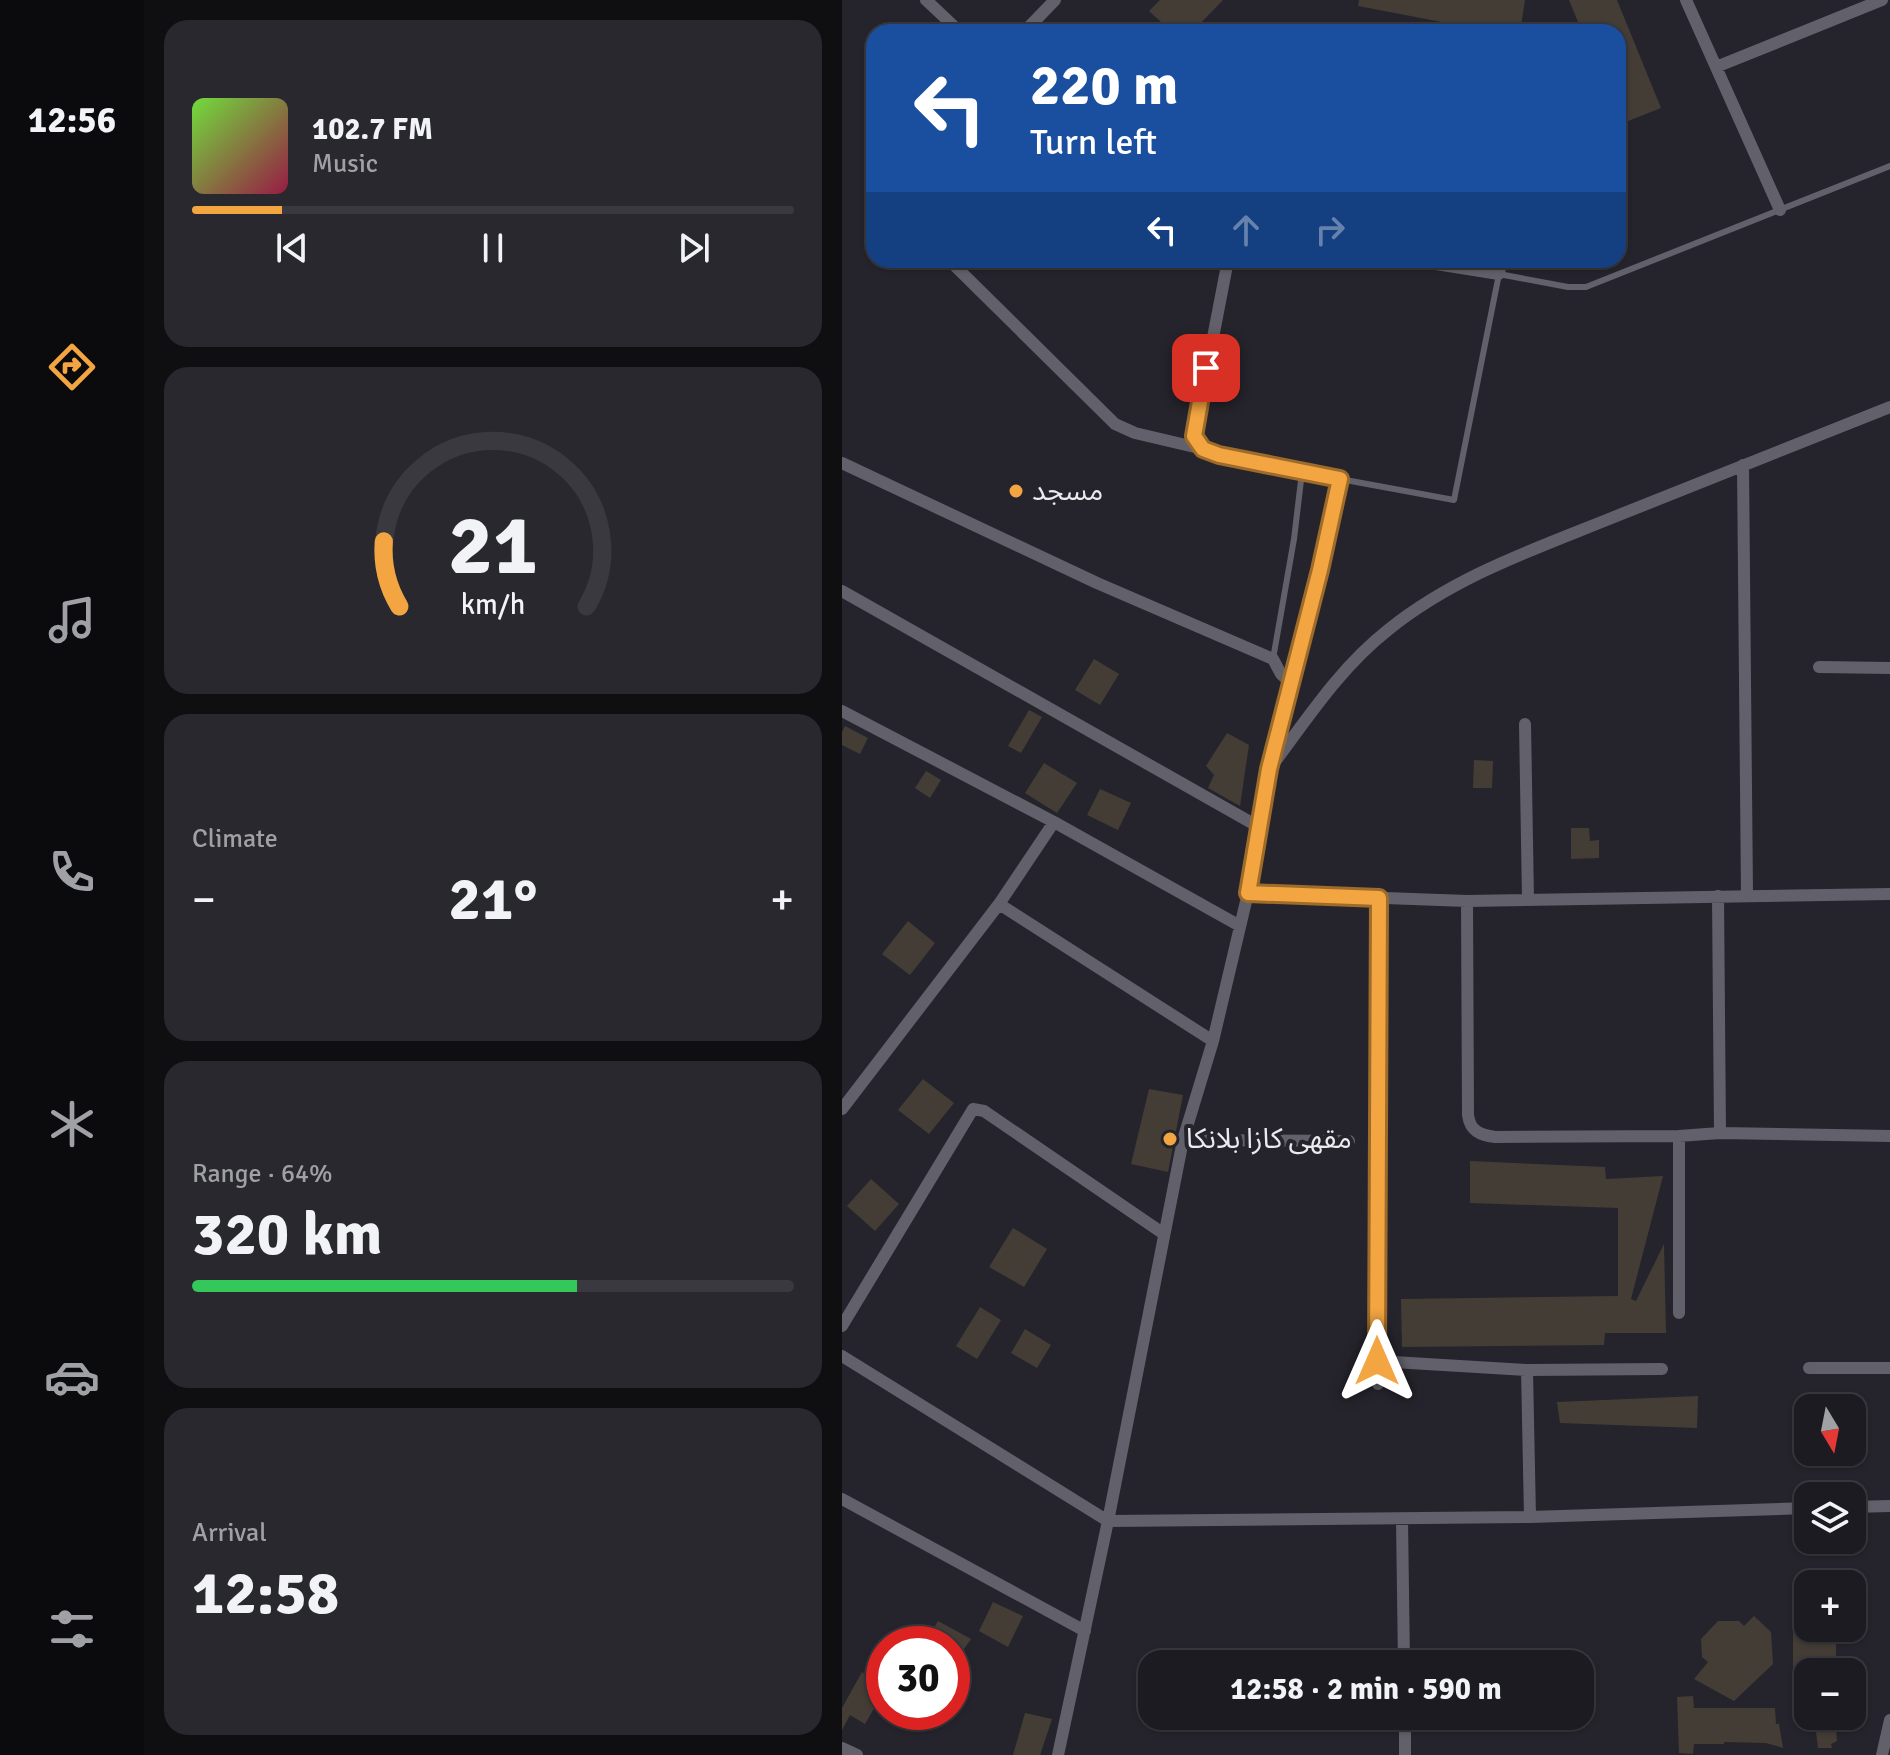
<!DOCTYPE html>
<meta charset="utf-8">
<style>
body{margin:0;font-family:Signika,"Noto Sans Arabic",sans-serif;background:#29282e;color:#f1f3f6;height:100vh;display:flex;flex-direction:column;font-size:30px;white-space:nowrap}
*{box-sizing:border-box;margin:0}
p{font-size:26px;color:#a0a1a5}
.icon{flex:none;width:44px;height:44px;fill:none;stroke:currentColor;stroke-width:2;stroke-linecap:round;stroke-linejoin:round}
.map{position:relative;flex:1;overflow:hidden}
.side{display:flex;flex-direction:column;gap:20px;padding:20px;background:#0f0f12;width:698px}
.side>*{flex:none}
.banner{position:absolute;left:24px;top:24px;width:760px;height:244px;border-radius:24px;box-shadow:0 2px 6px #0004,0 0 0 2px #3a393f;background:#1a4fa0;color:#fff;overflow:hidden}
.needle{width:52px;rotate:170deg}
.fabs{position:absolute;left:952px;top:1394px;display:grid;gap:16px}
.fabs a{display:grid;place-items:center;width:72px;height:72px;border-radius:16px;background:#1c1b21;box-shadow:0 2px 6px #0004,0 0 0 2px #3a393f;font-size:40px}
.speed{position:absolute;left:24px;top:1626px;display:flex;gap:16px;font-size:40px;font-weight:700;text-align:center}
.speed>*{display:grid;place-content:center;width:104px;height:104px;border-radius:50%;background:#1c1b21;box-shadow:0 2px 6px #0004,0 0 0 2px #3a393f;line-height:1}
.speed .limit{border:12px solid #d22;background:#fff;color:#111}
.pin{position:absolute;display:grid;place-items:center;width:68px;height:68px;color:#fff;margin:-34px;border-radius:16px;box-shadow:0 4px 12px #0006}
.me{position:absolute;width:88px;margin:-44px;rotate:0deg;stroke-linejoin:round;filter:drop-shadow(0 0 6px #0008)}
.turn{display:flex;align-items:center;gap:28px;height:168px;padding:0 32px;font-size:36px}
.turn .icon{width:104px;height:104px;stroke-width:2.5}
.turn b{display:block;font-size:56px;line-height:68px}
.lanes{display:flex;align-items:center;height:76px;padding:0 32px;background:#0003;justify-content:center;gap:40px;direction:ltr}
.lanes .off{opacity:.35}
.big{font-size:60px;font-weight:700;line-height:1.1}
.side .tile{flex:1;display:flex;flex-direction:column;justify-content:center;gap:12px;min-width:0;padding:0 28px;border-radius:24px;background:#29282e}
.side .dial{align-items:center;gap:0}
.dial svg{height:208px;overflow:visible;fill:none;stroke:#3a393f;stroke-width:7;stroke-linecap:round;text-anchor:middle}
.dial text{fill:#f1f3f6;stroke:none}
.song{display:flex;align-items:center;gap:24px}
.cover{width:96px;height:96px;border-radius:12px;background:linear-gradient(135deg,hsl(100 70% 55%),hsl(340 70% 35%))}
.played{height:8px;border-radius:4px;background:linear-gradient(90deg,#f2a541 15%,#3a393f 15%)}
.keys{display:flex;justify-content:space-around;direction:ltr}
.heat{display:flex;justify-content:space-between;align-items:center;font-size:44px;direction:ltr}
.charge{height:12px;border-radius:6px;background:linear-gradient(90deg,#34c759 64%,#3a393f 0)}
.trip{position:absolute;left:296px;top:1650px;width:456px;height:80px;border-radius:24px;background:#1c1b21;box-shadow:0 2px 6px #0004,0 0 0 2px #3a393f;font-weight:700;line-height:80px;text-align:center}
main{display:flex;flex:1;min-height:0}
.tabs{display:flex;flex-direction:column;width:144px;justify-content:space-around;align-items:center;background:#0b0b0d;color:#a0a1a5}
.tabs .icon{width:56px;height:56px}
.tabs .selected{color:#f2a541}
.tabs b{font-size:36px;color:#f1f3f6}
.map>svg:first-child{display:block}
</style>
<main>
<nav class="tabs">
<b>12:56</b>
<svg class="icon selected" aria-label="directions" viewBox="0 0 24 24"><path d="M12 3l9 9-9 9-9-9zM9 14v-3h6M13 9l2 2-2 2"/></svg>
<svg class="icon" aria-label="music" viewBox="0 0 24 24"><path d="M9 18V5l10-2v13"/><circle cx="6" cy="18" r="3"/><circle cx="16" cy="16" r="3"/></svg>
<svg class="icon" aria-label="phone" viewBox="0 0 24 24"><path d="M5 4h4l2 5-3 2q2 4 5 5l2-3 5 2v4C11 20 4 13 5 4z"/></svg>
<svg class="icon" aria-label="climate" viewBox="0 0 24 24"><path d="M12 3v18M4 7l16 10M4 17L20 7"/></svg>
<svg class="icon" aria-label="car" viewBox="0 0 24 24"><path d="M5 17H2v-5l4-1 3-4h7l3 4 3 1v5h-3M9 17h6M6 11h13"/><circle cx="7" cy="17" r="2"/><circle cx="17" cy="17" r="2"/></svg>
<svg class="icon" aria-label="filters" viewBox="0 0 24 24"><path d="M4 7h16M4 17h16"/><circle cx="9" cy="7" r="2"/><circle cx="15" cy="17" r="2"/></svg>
</nav>
<section class="side">
<div class="tile">
<div class="song"><i class="cover"></i><div><b>102.7 FM</b><p>Music</p></div></div>
<div class="played"></div>
<div class="keys"><svg class="icon" aria-label="previous" viewBox="0 0 24 24"><path d="M18 5L8 12l10 7zM5 5v14"/></svg><svg class="icon" aria-label="pause" viewBox="0 0 24 24"><path d="M8 5v14M16 5v14"/></svg><svg class="icon" aria-label="next" viewBox="0 0 24 24"><path d="M6 5l10 7-10 7zM19 5v14"/></svg></div>
</div>
<div class="tile dial"><svg viewBox="0 0 100 80">
<path d="M14 69A42 42 0 1 1 86 69"/>
<path d="M14 69A42 42 0 0 1 8 44" stroke="#f2a541"/>
<text x="50" y="56" font-size="32" font-weight="700">21</text>
<text x="50" y="72" font-size="11">km/h</text>
</svg></div>
<div class="tile"><p>Climate</p>
<div class="heat"><a>−</a><b class="big">21°</b><a>+</a></div>
</div>
<div class="tile"><p>Range · 64%</p><b class="big">320 km</b><div class="charge"></div></div>
<div class="tile"><p>Arrival</p><b class="big">12:58</b></div>
</section>
<div class="map">
<svg width="1048" height="1755" viewBox="0 0 1048 1755">
<rect width="100%" height="100%" fill="#25242c"/>
<path fill="#443d36" d="M 318,0 L 381,0 L 350,32 L 330,32 L 307,11 Z
M 517,0 L 683,0 L 678,32 L 652,32 L 516,6 Z
M 727,0 L 775,0 L 819,108 L 776,125 L 776,32 L 740,32 Z
M 252,659 L 277,674 L 258,705 L 233,690 Z
M 187,710 L 200,717 L 179,753 L 166,746 Z
M 3,726 L 26,738 L 18,754 L 0,745 L 0,732 Z
M 385,733 L 407,745 L 398,806 L 366,788 L 372,775 L 364,766 Z
M 632,760 L 651,761 L 650,788 L 631,788 Z
M 202,763 L 235,783 L 215,813 L 183,793 Z
M 84,771 L 99,780 L 88,798 L 73,788 Z
M 258,789 L 289,803 L 276,830 L 245,815 Z
M 729,828 L 747,828 L 748,841 L 757,840 L 757,858 L 729,859 Z
M 66,921 L 93,943 L 68,975 L 40,954 Z
M 81,1079 L 112,1103 L 87,1134 L 56,1110 Z
M 307,1089 L 341,1095 L 326,1172 L 289,1164 Z
M 628,1161 L 763,1167 L 764,1179 L 821,1176 L 789,1299 L 794,1301 L 822,1244 L 824,1333 L 763,1333 L 762,1345 L 560,1347 L 559,1299 L 776,1296 L 776,1208 L 628,1203 Z
M 29,1179 L 57,1204 L 33,1231 L 5,1206 Z
M 171,1228 L 205,1249 L 182,1287 L 147,1267 Z
M 138,1307 L 159,1320 L 135,1359 L 114,1346 Z
M 183,1329 L 209,1345 L 195,1368 L 169,1353 Z
M 856,1396 L 855,1428 L 718,1423 L 715,1402 Z
M 151,1602 L 181,1616 L 166,1647 L 137,1631 Z
M 912,1616 L 929,1632 L 931,1664 L 892,1701 L 852,1679 L 866,1662 L 860,1657 L 859,1639 L 876,1621 L 897,1621 L 902,1626 Z
M 96,1621 L 129,1639 L 110,1666 L 110,1644 L 83,1644 Z
M 951,1623 L 966,1624 L 966,1628 L 994,1628 L 994,1672 L 966,1672 L 966,1700 L 951,1700 Z
M 20,1672 L 42,1685 L 42,1691 L 23,1724 L 8,1715 L 0,1730 L 0,1708 Z
M 851,1696 L 852,1708 L 933,1708 L 934,1724 L 937,1724 L 941,1748 L 924,1743 L 882,1742 L 882,1744 L 852,1744 L 851,1754 L 837,1753 L 835,1697 Z
M 183,1713 L 210,1719 L 198,1755 L 171,1755 Z
M 972,1716 L 984,1716 L 986,1730 L 994,1729 L 995,1741 L 989,1744 L 990,1748 L 976,1748 Z"/>
<g fill="none" stroke-linecap="round" stroke-linejoin="round">
<path stroke="#62616b" stroke-width="6" d="M 431,659 L 452,539 L 460,472 L 612,500 L 657,274 L 726,287 L 744,287 L 1048,166
M 450,684 L 498,479"/>
<path stroke="#62616b" stroke-width="12" d="M 84,0 L 118,32
M 844,0 L 874,67 L 1040,0
M 182,32 L 213,0
M 874,67 L 938,210
M 107,260 L 273,424 L 293,433 L 361,449
M 386,260 L 352,436 L 361,449 L 377,455 L 460,472
M 569,260 L 657,274 L 659,260
M 0,463 L 255,583 L 431,659 L 439,674 L 450,684 L 427,769 L 406,893 L 371,1041 L 341,1140 L 266,1521 L 216,1755
M 901,465 L 905,895
M 0,591 L 417,827
M 977,667 L 1048,668
M 0,711 L 212,822 L 398,926
M 683,724 L 686,899
M 432,763 C 467,716 499,667 546,630 C 613,576 693,549 772,517 C 864,480 956,443 1048,407
M 406,893 L 625,901 L 1048,894
M 876,896 L 878,1133
M 625,901 L 626,1115 C 628,1131 638,1135 653,1137 L 837,1136 L 878,1133 L 1048,1136
M 157,904 L 371,1041
M 0,1109 L 157,904 L 212,822
M 837,1136 L 837,1313
M 341,1140 L 507,1141
M 0,1326 L 131,1109 L 142,1111 L 322,1234
M 0,1356 L 266,1521 L 688,1517 L 966,1508
M 535,1361 L 685,1370 L 820,1369
M 967,1368 L 1048,1368
M 685,1370 L 688,1517
M 536,1384 L 537,898
M 0,1499 L 243,1631
M 1010,1507 L 1048,1506
M 560,1519 L 562,1664
M 563,1716 L 563,1755
M 0,1748 L 15,1755
M 1040,1755 L 1048,1720"/>
</g>
<g fill="none" stroke-linecap="round" stroke-linejoin="round">
<defs>
<path id="route" d="M 364,368 L 352,436 L 361,449 L 377,455 L 498,479 L 478,570 L 427,769 L 406,893 L 537,898 L 535,1361"/>
</defs>
<use href="#route" stroke="#9d6b2a" stroke-width="20"/>
<use href="#route" stroke="#f2a541" stroke-width="14"/>
</g>
<g fill="#f2a541" stroke="#25242c" stroke-width="3">
<circle cx="174" cy="491" r="8"/>
<circle cx="328" cy="1139" r="8"/>
</g>
<g text-anchor="middle" dominant-baseline="central" stroke-width="8" stroke-linejoin="round" paint-order="stroke">
<g font-size="28" fill="#eaeaef" stroke="#25242c" text-anchor="start">
<text x="190" y="491">مسجد</text>
<text x="344" y="1139">مقهى كازا بلانكا</text>
</g>
</g>
</svg>
<div class="fabs">
<a><svg class="needle" viewBox="-14 -14 28 28"><path d="M0-13l5 13h-10z" fill="#e53935"/><path d="M0 13l5-13h-10z" fill="#a0a1a5"/></svg></a>
<a><svg class="icon" aria-label="layers" viewBox="0 0 24 24"><path d="M12 4l9 5-9 5-9-5zM3 14l9 5 9-5"/></svg></a>
<a>+</a>
<a>−</a>
</div>
<div class="speed"><div class="limit">30</div></div>
<div class="pin" style="left:364px;top:368px;background:#d93025"><svg class="icon" aria-label="arrive" viewBox="0 0 24 24"><path d="M6 21V4h12l-3 4 3 4H6"/></svg></div>
<svg class="me" style="left:535px;top:1361px" viewBox="-20 -20 40 40"><path d="M0-17L14 15 0 8-14 15z" fill="#f2a541" stroke="#fff" stroke-width="4"/></svg>
<div class="trip">12:58 · 2 min · 590 m</div>
<div class="banner">
<div class="turn"><svg class="icon" aria-label="left" viewBox="0 0 24 24"><path d="M17 20v-9H6M10 6l-5 5 5 5"/></svg><div><b>220 m</b>Turn left</div></div>
<div class="lanes"><svg class="icon" aria-label="left" viewBox="0 0 24 24"><path d="M17 20v-9H6M10 6l-5 5 5 5"/></svg><svg class="icon off" aria-label="ahead" viewBox="0 0 24 24"><path d="M12 20V5M6 11l6-6 6 6"/></svg><svg class="icon off" aria-label="right" viewBox="0 0 24 24"><path d="M7 20v-9h11M14 6l5 5-5 5"/></svg></div>
</div>
</div>
</main>
